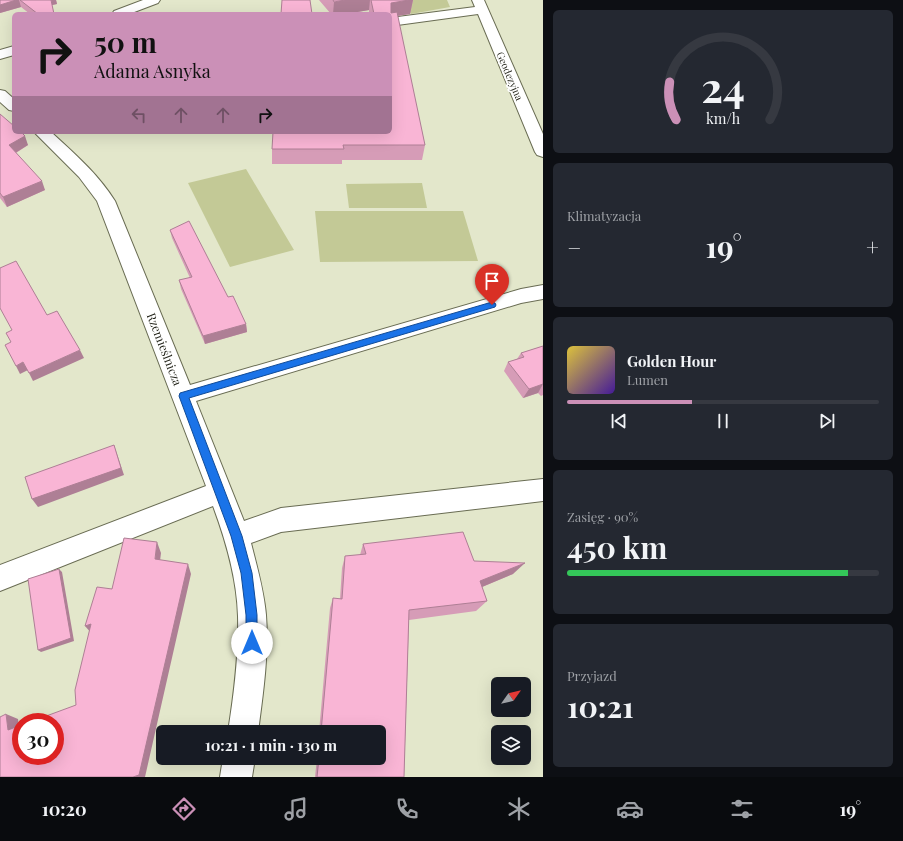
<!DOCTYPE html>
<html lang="pl">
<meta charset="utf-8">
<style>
body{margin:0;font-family:"Playfair Display",serif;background:#242831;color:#f1f3f6;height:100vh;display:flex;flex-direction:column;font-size:15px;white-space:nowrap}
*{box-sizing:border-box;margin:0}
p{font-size:13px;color:#9ea1a6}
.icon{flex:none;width:22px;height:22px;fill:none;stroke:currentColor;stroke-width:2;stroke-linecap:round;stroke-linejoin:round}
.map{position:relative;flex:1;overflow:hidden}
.details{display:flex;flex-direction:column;gap:10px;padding:10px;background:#0d0f14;width:360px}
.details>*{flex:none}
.banner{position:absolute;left:12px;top:12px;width:380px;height:122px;border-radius:6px;box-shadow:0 4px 16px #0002;background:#cb90b7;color:#111;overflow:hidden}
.needle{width:26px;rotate:56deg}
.controls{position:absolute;left:491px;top:677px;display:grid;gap:8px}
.controls a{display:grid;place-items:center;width:40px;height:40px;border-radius:6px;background:#171b24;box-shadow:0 4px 16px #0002;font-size:20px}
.speed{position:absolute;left:12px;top:713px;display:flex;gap:8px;font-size:20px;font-weight:700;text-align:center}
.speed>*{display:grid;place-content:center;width:52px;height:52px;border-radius:50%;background:#171b24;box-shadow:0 4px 16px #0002;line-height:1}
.speed .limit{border:6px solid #d22;background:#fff;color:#111}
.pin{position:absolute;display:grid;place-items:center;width:34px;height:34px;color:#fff;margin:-41px -17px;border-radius:50% 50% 50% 0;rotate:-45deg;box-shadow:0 0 4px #0007}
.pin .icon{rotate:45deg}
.me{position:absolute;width:44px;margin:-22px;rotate:0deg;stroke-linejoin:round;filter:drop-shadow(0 0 3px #0008)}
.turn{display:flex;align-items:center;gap:14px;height:84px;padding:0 16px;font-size:18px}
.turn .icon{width:52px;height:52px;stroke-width:2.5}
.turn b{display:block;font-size:28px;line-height:34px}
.lanes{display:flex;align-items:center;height:38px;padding:0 16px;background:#0003;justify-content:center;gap:20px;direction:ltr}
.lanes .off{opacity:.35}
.big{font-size:30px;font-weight:700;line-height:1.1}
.details .tile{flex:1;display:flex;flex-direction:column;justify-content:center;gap:6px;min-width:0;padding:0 14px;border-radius:6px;background:#242831}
.details .dial{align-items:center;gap:0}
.dial svg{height:104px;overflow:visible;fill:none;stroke:#363941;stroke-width:7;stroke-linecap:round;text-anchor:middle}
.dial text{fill:#f1f3f6;stroke:none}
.song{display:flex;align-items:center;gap:12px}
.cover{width:48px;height:48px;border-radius:6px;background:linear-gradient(135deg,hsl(50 70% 55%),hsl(260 70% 35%))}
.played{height:4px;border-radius:2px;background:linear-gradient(90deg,#cb90b7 40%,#363941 40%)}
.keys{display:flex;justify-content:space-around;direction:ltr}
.heat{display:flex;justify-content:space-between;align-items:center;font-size:22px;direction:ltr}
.charge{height:6px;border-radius:3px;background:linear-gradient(90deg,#34c759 90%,#363941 0)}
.trip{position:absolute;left:156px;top:725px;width:230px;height:40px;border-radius:6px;background:#171b24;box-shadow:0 4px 16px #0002;font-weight:700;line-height:40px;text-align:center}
.menu{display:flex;height:64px;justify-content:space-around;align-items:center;background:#090b0e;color:#9ea1a6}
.menu .icon{width:28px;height:28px}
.menu .active{color:#cb90b7}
.menu b{font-size:18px;color:#f1f3f6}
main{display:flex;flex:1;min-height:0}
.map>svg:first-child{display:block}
</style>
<main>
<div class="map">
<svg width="543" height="777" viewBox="0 0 543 777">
<rect width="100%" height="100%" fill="#e3e7cb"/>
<path fill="#c3c996" d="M 399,0 L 447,0 L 450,7 L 411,14 Z
M 246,169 L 294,250 L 230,267 L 188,183 Z
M 422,183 L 427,208 L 349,208 L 346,184 Z
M 315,211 L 463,211 L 478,261 L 320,262 Z"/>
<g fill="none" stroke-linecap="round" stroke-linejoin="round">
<defs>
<path id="minor" d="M 143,0 L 160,0 L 158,3 L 129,14 L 112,14 L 114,11 Z
M 472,0 L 484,0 L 543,134 L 543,157 L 537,155 L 535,152 L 478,14 L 390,26 L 390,18 L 475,7 Z
M 14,46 L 14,55 L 0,59 L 0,50 Z
M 0,90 L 5,91 L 14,99 L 14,111 L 9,110 L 0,102 Z
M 34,132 L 51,132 C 75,154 98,174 115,201 L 190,385 L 521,289 L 543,285 L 543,299 L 521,303 L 196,401 L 244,521 L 281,508 L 543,479 L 543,501 L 281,532 L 251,543 C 257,567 264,591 266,615 C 269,654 263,694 258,732 L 228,732 C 234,694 239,655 238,616 C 237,579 226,541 213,506 L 0,591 L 0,565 L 206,486 L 97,201 L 79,177 Z
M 223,758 L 255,758 L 252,777 L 220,777 Z"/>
</defs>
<use href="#minor" stroke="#696c53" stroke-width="2"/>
<use href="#minor" fill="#fff" fill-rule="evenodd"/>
</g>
<path fill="#d69cb7" d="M 0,0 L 56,0 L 57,4 L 52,5 L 54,14 L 30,14 L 21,7 L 0,13 Z
M 319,0 L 413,0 L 410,14 L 397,16 L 425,145 L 422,160 L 342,160 L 342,164 L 272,164 L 272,149 L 390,132 L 390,14 L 369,14 L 369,10 L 346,14 L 331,14 Z
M 0,114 L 28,145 L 16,153 L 45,190 L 7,207 L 0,198 Z
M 170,230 L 228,297 L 246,324 L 247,332 L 205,344 L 181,289 L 179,280 L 190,278 L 172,238 Z
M 543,346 L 543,395 L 541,396 L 538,393 L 523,398 L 504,371 L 508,362 L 517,359 L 521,353 Z
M 363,544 L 474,561 L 513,574 L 482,587 L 487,601 L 476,611 L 409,620 L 404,777 L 315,777 L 317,758 L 379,758 L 379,732 L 319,732 L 330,608 L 333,598 L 340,599 L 342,568 L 345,556 L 360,555 Z"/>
<path fill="#ae7f95" d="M 16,0 L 19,0 L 21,7 L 0,13 L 0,5 Z
M 51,0 L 56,0 L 57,4 L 52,5 Z
M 345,0 L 370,0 L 369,10 L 346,14 L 333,14 L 334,2 Z
M 409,0 L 413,0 L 410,14 L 390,17 L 391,3 Z
M 25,136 L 28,145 L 12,155 L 9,145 Z
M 42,181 L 45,190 L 7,207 L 3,197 Z
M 246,324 L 247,332 L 205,344 L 203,336 Z
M 80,350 L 84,358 L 33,381 L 29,373 Z
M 23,362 L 28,370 L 20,374 L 16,366 Z
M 543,384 L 538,393 L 523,398 L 529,389 Z
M 114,445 L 124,475 L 38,507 L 32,499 Z
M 157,542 L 161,553 L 159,569 L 155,559 Z
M 525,563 L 513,574 L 470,592 L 480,581 Z
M 188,564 L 191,574 L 145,777 L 133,777 Z
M 59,569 L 62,572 L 74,641 L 41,652 L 38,650 Z
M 91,624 L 92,634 L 85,626 Z
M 6,714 L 18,719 L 20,734 L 8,730 Z"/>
<path fill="#f9b5d5" stroke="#ae7f95" d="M 0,0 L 16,0 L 0,5 Z
M 20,0 L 51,0 L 54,14 L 38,14 Z
M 282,0 L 310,0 L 312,14 L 281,14 Z
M 333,0 L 345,0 L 334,2 Z
M 371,0 L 409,0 L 391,3 L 391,13 L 397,12 L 425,145 L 343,145 L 344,149 L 272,149 L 273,132 L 390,132 L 390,14 L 374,14 Z
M 0,114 L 14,126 L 14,132 L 21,132 L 25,136 L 9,145 L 42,181 L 3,197 L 0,193 Z
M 189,221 L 228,297 L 233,296 L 246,324 L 203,336 L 179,280 L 192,277 L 170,230 Z
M 16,261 L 47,315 L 57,311 L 80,350 L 29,373 L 23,362 L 16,366 L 5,345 L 11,342 L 6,333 L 12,330 L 0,308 L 0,268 Z
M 543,346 L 543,384 L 529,389 L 508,362 L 524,357 L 521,353 Z
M 114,445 L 121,468 L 32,499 L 25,477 Z
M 463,532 L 474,561 L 525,563 L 480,581 L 487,601 L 409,610 L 404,777 L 317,777 L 319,758 L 379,758 L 379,732 L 321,732 L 333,598 L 342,599 L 345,556 L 366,554 L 363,544 Z
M 124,538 L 157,542 L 155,559 L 188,564 L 139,775 L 133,777 L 0,777 L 0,717 L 6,714 L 8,730 L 21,725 L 21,756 L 55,756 L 55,722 L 30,722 L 76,705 L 75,690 L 91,624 L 85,626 L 97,587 L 112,589 Z
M 59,569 L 71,638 L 38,650 L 28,579 Z"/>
<path fill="#1a73e8" stroke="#114b97" d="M 492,302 L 495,303 L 496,305 L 495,307 L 189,398 L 242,536 L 252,573 L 257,615 L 257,643 L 256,647 L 252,649 L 247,647 L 246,643 L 246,615 L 241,573 L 231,536 L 179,396 L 180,393 Z"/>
<g text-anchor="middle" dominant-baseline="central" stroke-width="3.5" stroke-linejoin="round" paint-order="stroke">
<g font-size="10" fill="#26271d" stroke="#fff">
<text transform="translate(510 76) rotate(67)">Geodezyjna</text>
</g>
<g font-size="12" fill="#26271d" stroke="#fff">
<text transform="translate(165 349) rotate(69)">Rzemieślnicza</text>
</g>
</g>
</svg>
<div class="controls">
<a><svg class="needle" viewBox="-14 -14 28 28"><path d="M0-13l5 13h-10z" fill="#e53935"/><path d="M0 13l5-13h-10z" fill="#9ea1a6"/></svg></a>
<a><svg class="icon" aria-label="layers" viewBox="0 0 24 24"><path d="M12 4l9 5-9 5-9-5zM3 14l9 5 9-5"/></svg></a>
</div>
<div class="speed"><div class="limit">30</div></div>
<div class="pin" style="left:492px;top:305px;background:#d93025"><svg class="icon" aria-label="arrive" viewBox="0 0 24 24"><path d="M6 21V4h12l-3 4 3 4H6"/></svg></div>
<svg class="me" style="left:252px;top:643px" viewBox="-20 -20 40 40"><circle r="19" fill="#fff"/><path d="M0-13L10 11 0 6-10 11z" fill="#1a73e8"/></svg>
<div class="trip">10:21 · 1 min · 130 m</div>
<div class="banner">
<div class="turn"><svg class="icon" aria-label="right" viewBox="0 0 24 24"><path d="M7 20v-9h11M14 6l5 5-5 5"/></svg><div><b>50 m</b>Adama Asnyka</div></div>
<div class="lanes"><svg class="icon off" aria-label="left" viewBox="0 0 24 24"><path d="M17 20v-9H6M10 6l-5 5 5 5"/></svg><svg class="icon off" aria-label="ahead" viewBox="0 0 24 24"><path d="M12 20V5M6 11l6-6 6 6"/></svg><svg class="icon off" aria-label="ahead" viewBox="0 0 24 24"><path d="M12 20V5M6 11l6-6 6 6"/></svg><svg class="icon" aria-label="right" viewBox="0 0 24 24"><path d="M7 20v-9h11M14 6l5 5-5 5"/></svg></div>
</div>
</div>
<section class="details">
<div class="tile dial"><svg viewBox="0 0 100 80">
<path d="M14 69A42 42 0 1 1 86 69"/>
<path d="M14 69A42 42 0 0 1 9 40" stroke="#cb90b7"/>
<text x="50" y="56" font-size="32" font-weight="700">24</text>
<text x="50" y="72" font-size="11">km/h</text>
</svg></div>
<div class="tile"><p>Klimatyzacja</p>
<div class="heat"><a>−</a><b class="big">19°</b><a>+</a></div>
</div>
<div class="tile">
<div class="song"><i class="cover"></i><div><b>Golden Hour</b><p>Lumen</p></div></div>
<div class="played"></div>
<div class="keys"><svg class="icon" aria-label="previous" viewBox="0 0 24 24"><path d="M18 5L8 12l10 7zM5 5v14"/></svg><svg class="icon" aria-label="pause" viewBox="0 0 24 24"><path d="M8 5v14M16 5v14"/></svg><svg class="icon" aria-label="next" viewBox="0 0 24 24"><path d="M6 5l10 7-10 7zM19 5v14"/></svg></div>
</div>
<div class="tile"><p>Zasięg · 90%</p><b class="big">450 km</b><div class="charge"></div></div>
<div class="tile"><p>Przyjazd</p><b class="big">10:21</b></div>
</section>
</main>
<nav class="menu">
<b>10:20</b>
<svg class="icon active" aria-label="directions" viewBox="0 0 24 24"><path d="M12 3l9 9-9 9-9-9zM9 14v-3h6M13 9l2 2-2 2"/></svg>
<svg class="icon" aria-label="music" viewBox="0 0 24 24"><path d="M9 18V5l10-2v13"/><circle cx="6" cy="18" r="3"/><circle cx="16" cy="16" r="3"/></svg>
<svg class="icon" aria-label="phone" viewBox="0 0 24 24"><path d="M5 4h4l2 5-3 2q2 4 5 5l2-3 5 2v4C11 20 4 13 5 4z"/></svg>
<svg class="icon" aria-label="climate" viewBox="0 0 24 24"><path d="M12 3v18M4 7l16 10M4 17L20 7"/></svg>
<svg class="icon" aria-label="car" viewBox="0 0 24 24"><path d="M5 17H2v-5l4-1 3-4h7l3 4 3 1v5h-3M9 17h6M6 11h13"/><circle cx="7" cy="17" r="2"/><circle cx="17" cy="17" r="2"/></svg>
<svg class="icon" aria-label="filters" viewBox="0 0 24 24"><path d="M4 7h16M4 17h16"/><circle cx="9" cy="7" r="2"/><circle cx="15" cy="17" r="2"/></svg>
<b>19°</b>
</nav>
